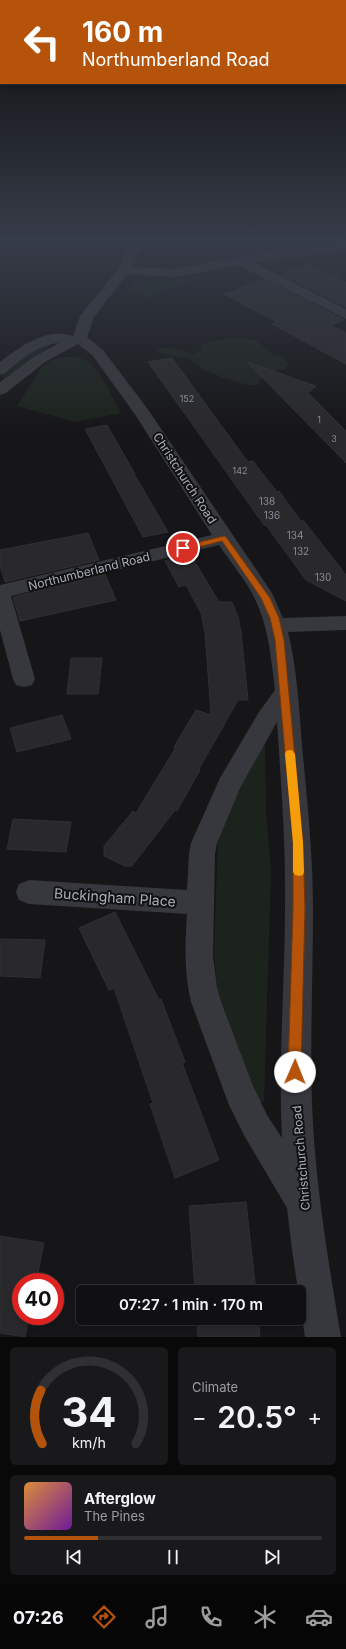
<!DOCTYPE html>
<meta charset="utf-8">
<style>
body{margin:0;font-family:Inter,sans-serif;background:#19191b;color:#f1f3f6;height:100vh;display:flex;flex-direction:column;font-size:15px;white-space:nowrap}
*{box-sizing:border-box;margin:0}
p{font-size:13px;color:#9c9d9f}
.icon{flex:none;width:22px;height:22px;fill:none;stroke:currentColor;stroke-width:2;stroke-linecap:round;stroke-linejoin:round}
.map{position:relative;height:1337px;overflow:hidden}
.panel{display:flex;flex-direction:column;gap:10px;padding:10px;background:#09090a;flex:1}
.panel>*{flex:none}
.banner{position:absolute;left:0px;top:0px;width:346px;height:84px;box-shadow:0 2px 6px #0003,0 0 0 1px #303032;background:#b45309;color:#fff;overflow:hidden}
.speed{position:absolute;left:12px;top:1273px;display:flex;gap:8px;font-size:20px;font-weight:700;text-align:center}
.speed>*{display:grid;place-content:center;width:52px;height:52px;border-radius:50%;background:#101012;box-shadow:0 2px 6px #0003,0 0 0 1px #303032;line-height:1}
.speed .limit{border:6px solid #d22;background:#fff;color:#111}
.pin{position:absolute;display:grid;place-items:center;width:34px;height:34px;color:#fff;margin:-17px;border:2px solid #fff;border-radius:50%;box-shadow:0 1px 4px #0007}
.me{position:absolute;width:44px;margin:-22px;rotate:1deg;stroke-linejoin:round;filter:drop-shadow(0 0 3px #0008)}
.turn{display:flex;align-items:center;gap:14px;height:84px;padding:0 16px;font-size:18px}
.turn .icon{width:52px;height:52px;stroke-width:2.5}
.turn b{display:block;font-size:28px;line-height:34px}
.big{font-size:30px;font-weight:600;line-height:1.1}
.panel .card{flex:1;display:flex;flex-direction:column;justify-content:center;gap:6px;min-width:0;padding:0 14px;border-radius:6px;background:#19191b}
.panel .dial{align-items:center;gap:0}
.dial svg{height:104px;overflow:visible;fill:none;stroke:#303032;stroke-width:7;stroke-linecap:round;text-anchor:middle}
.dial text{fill:#f1f3f6;stroke:none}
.song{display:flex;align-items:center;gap:12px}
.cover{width:48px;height:48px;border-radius:6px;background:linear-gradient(135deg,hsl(30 70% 55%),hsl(280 70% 35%))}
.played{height:4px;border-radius:2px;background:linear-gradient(90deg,#b45309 25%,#303032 25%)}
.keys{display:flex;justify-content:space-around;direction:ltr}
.heat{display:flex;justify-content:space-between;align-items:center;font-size:22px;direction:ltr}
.panel .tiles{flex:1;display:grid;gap:10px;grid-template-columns:1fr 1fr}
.card:last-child{grid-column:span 2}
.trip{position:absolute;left:76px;top:1285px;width:230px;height:40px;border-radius:6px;background:#101012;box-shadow:0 2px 6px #0003,0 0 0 1px #303032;font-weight:600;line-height:40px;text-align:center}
.dock{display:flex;height:64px;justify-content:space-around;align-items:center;background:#060607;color:#9c9d9f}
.dock .icon{width:28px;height:28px}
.dock .active{color:#b45309}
.dock b{font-size:18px;color:#f1f3f6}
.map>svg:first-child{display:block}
</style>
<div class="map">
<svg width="346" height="1337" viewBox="0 0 346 1337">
<rect width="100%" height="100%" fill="#161618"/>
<path fill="#1c231d" d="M 193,279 L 150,297 L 126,291 L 133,284 L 142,281 Z
M 232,337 L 256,340 L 272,354 L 282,357 L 289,364 L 286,369 C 275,370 268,374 259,381 L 259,385 L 247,385 L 221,377 L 201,368 L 190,359 L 166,355 L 155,350 L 166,347 L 193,354 L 200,351 L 202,344 Z
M 47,343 L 52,344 L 5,379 L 1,377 L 1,375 L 31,349 Z
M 63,357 C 71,357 80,356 87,361 C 101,371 113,398 121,413 L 75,422 L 17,406 L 42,367 L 52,360 Z
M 263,743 L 265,746 L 266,812 L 271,870 L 264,1101 L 260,1103 L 236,1055 L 220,1011 L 214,954 L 218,836 L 224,815 Z"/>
<path fill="#29292c" stroke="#303034" d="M 310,264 L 346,282 L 346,307 L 281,274 Z
M 265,280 L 344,320 L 331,325 L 346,333 L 346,364 L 272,324 L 277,322 L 224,294 Z
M 172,358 L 248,462 L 253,461 L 277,492 L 279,491 L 301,521 L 304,521 L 346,575 L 346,601 L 306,580 L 266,525 L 264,525 L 148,362 Z
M 247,362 L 316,386 L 308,393 L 346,431 L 346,463 Z
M 107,425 L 135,474 L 134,474 L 168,532 L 143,537 L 85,429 Z
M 88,533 L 99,560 L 5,582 L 0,566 L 0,550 Z
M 190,554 L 219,602 L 232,602 L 238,617 L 241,632 L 248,700 L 238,700 L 199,769 L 200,770 L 177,811 L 175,810 L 132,866 L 125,866 L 104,856 L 104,846 L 133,811 L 136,813 L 176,747 L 174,747 L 196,710 L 211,715 L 205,632 L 201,613 L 186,585 L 179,587 L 165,561 Z
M 105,574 L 116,600 L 20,621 L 13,597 Z
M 71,658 L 102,658 L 98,694 L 67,694 Z
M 62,715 L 71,739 L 17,752 L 10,728 Z
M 13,819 L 71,822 L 66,852 L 7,849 Z
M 115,912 L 159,1000 L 161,999 L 185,1062 L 182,1063 L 219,1160 L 175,1178 L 150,1104 L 153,1103 L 114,988 L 109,990 L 79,928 Z
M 0,939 L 45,940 L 40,978 L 0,976 Z
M 246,1202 L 256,1292 L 195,1292 L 189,1206 Z
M 0,1236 L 44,1243 L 36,1282 L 21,1282 L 21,1316 L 29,1316 L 25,1337 L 0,1333 Z
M 197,1318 L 258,1318 L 260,1337 L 198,1337 Z"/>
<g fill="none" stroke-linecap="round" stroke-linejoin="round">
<path fill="#37383d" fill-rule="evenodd" d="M 131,243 L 143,243 L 132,267 L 176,269 L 264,252 L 346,243 L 346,251 L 253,262 L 346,309 L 346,319 L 238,265 L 176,277 L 127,274 L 94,317 L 87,337 L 103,350 L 147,408 L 272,593 L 283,618 L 346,616 L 346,630 L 288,632 C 297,669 299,707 302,745 C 307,799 313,853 313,908 C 313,973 310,1039 312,1104 C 315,1182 328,1260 341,1337 L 305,1337 L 292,1250 L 287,1208 L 245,1137 L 229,1105 L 191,1002 C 184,973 185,944 187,914 L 29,904 L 19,900 L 16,892 L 19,884 L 29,880 L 187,890 L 189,854 L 191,843 L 220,778 L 259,712 L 275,690 C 271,659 269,628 255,599 C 246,580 231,563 219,545 L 11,596 L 35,679 L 32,685 L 24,687 L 16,685 L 13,679 L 0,630 L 0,585 L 212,535 L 134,413 L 93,356 L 78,344 L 45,362 L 6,393 L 0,395 L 0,382 L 35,356 L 59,343 C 37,345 21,360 5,373 L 0,375 L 0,362 C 19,347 48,326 73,336 L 80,316 L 118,269 ZM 277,722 C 281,783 286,845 285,907 C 285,984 278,1061 282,1138 L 267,1115 L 253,1086 L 221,1002 L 217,987 L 213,956 L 215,854 L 217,843 L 241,786 Z"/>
</g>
<linearGradient id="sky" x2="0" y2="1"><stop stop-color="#0c0c0d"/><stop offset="0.56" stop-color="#363c48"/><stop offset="1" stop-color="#363c48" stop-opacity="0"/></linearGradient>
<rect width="346" height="431" fill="url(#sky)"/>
<path fill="#b45309" stroke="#753606" d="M 224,536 L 226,537 L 270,598 L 279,618 L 284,640 L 303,843 L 305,908 L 301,1072 L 299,1077 L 295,1078 L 290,1077 L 288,1072 L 293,908 L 293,843 L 275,640 L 270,618 L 261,598 L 222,541 L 183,551 L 179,548 L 180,547 Z"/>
<path fill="#f59e0b" d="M 290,750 L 293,751 L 295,754 L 303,843 L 304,872 L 303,875 L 299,876 L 295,875 L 293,872 L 293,843 L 285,754 L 286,751 Z"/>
<g text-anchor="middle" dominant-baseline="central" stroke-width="4" stroke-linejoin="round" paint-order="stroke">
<g font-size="9" fill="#888b94">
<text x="187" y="398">152</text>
<text x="319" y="419">1</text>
<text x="334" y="438">3</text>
<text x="240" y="470">142</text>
</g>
<g font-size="10" fill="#888b94">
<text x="267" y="501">138</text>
<text x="272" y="515">136</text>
<text x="295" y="535">134</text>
<text x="301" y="551">132</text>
<text x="323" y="577">130</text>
</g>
<g font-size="12" fill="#a8adb8" stroke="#111113">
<text transform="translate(185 478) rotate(57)">Christchurch Road</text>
<text transform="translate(89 571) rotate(-14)">Northumberland Road</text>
<text transform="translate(301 1158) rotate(-95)">Christchurch Road</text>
</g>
<g font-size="14" fill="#a8adb8" stroke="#111113">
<text transform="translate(115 897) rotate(4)">Buckingham Place</text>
</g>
</g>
</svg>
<div class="speed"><div class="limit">40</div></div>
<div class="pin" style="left:183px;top:548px;background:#d93025"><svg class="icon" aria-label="arrive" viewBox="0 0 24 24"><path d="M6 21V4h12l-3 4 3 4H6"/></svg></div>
<svg class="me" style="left:295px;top:1072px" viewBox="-20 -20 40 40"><circle r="19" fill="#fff"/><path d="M0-13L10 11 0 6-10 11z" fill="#b45309"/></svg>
<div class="trip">07:27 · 1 min · 170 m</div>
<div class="banner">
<div class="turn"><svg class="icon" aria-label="left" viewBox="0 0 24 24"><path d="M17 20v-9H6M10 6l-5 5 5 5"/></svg><div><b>160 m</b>Northumberland Road</div></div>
</div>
</div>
<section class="panel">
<div class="tiles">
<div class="card dial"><svg viewBox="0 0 100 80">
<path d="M14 69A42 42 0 1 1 86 69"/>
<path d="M14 69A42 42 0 0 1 13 28" stroke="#b45309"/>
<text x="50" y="56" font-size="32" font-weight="700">34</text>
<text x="50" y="72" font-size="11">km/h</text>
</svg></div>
<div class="card"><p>Climate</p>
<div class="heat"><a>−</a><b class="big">20.5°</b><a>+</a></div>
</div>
<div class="card">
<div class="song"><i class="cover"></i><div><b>Afterglow</b><p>The Pines</p></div></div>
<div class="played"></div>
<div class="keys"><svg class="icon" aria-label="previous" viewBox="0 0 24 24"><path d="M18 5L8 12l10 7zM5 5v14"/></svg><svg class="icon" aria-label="pause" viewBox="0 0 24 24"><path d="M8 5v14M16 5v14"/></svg><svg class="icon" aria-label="next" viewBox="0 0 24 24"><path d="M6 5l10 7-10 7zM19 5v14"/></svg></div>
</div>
</div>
</section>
<nav class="dock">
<b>07:26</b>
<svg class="icon active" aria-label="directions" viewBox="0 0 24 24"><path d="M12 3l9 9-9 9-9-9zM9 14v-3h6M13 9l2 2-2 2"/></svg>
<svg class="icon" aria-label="music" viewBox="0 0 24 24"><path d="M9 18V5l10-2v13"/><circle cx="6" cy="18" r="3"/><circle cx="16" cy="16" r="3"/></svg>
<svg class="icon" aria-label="phone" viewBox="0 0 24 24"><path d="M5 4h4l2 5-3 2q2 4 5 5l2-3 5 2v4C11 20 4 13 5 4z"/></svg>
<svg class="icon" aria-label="climate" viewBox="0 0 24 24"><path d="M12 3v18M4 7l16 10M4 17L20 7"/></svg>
<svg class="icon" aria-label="car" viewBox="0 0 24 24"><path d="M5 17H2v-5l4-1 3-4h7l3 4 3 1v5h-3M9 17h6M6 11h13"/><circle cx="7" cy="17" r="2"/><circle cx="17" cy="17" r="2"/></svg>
</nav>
